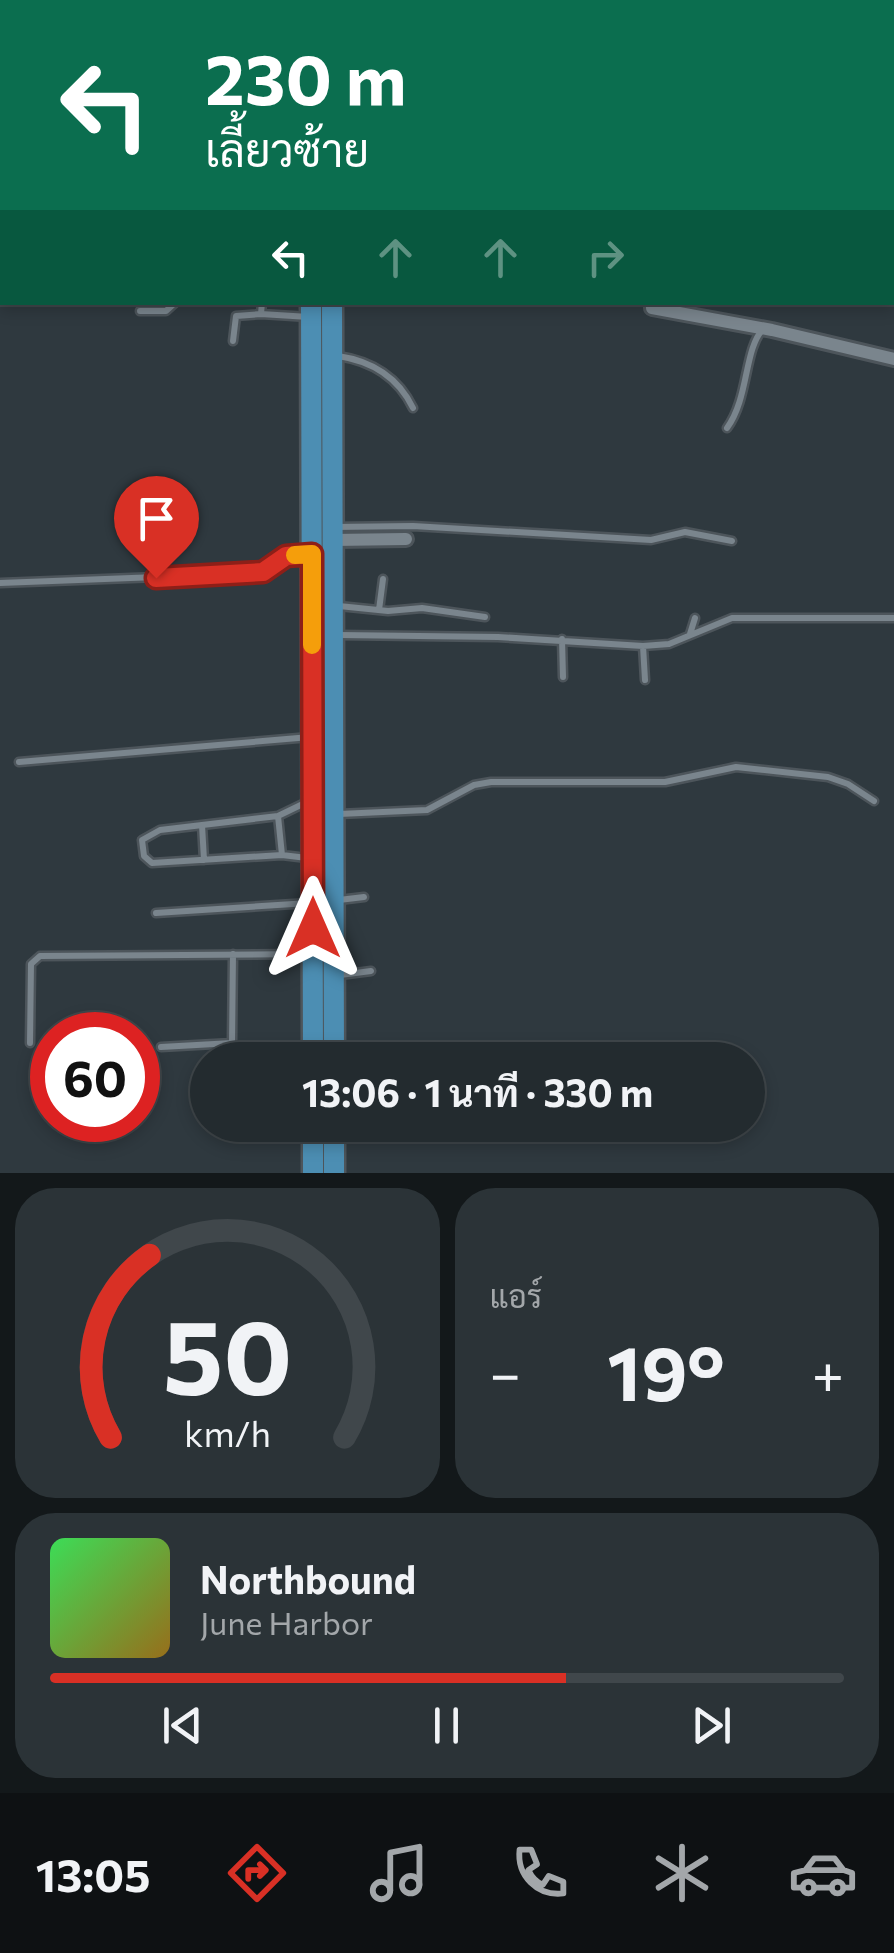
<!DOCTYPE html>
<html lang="th">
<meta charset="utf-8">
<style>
body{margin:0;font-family:Commissioner,Sarabun,sans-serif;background:#2b3337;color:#f1f3f6;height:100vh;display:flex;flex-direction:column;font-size:38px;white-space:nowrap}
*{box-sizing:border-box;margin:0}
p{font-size:32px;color:#a3a7aa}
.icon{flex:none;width:55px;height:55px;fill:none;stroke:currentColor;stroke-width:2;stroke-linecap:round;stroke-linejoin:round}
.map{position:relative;height:1173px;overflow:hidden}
.sheet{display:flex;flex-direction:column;gap:15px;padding:15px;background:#13181a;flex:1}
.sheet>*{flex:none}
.guide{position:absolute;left:0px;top:0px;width:895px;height:305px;box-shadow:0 5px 15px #0003,0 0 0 2px #40474b;background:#0b6e4f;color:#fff;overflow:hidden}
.speed{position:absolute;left:30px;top:1012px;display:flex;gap:20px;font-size:50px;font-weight:700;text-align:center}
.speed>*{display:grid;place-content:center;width:130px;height:130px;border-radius:50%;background:#232b2f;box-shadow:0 5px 15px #0003,0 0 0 2px #40474b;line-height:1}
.speed .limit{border:15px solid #d22;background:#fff;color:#111}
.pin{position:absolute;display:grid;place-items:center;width:85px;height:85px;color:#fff;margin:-102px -42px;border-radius:50% 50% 50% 0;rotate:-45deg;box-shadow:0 0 10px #0007}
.pin .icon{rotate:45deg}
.me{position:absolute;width:110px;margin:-55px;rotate:0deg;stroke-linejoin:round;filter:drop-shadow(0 0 8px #0008)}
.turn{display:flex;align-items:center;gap:35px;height:210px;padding:0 40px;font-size:45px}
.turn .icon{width:130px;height:130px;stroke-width:2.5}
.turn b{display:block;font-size:70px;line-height:85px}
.lanes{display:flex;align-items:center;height:95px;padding:0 40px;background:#0003;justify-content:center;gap:50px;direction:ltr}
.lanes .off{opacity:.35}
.big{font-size:75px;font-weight:700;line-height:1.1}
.sheet .widget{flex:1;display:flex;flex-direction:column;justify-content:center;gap:15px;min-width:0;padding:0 35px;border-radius:40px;background:#2b3337}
.sheet .dial{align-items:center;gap:0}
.dial svg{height:260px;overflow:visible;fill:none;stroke:#40474b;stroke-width:7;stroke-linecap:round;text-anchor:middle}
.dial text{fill:#f1f3f6;stroke:none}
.song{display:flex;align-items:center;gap:30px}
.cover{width:120px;height:120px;border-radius:15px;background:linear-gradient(135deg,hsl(130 70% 55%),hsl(40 70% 35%))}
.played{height:10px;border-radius:5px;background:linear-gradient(90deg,#d93025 65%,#40474b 65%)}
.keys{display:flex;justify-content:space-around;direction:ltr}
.heat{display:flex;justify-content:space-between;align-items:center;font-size:55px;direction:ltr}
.sheet .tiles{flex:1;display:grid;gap:15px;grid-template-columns:1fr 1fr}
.widget:last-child{grid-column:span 2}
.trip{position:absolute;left:190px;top:1042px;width:575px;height:100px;border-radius:50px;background:#232b2f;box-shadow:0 5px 15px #0003,0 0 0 2px #40474b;font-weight:700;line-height:100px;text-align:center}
.dock{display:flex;height:160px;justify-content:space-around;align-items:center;background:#0e1113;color:#a3a7aa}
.dock .icon{width:70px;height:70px}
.dock .active{color:#d93025}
.dock b{font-size:45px;color:#f1f3f6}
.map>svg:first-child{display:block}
</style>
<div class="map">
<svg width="894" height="1173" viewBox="0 0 894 1173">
<rect width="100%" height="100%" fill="#2f393f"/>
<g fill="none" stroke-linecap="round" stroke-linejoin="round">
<path stroke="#206992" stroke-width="11" d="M 0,61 L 2,61
M 892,238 L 894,238"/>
<defs>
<path id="service" d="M 270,0 L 270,2
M 262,302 L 261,314 L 309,317
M 140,311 L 166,311 L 176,302
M 233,341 L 236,316 L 261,314
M 338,356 C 372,361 398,377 413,408
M 727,428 C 749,398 744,349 763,329
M 334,527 L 413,526 L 651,540 L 685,532 L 732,541
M 0,583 L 263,573 L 286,556 L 306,554
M 339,606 L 388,611 L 422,608 L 485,617
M 379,610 L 383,579
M 690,634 L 695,618
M 339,635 L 498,637 L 643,646 L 669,644 L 732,618 L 894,618
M 562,639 L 563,677
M 643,646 L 645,680
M 19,762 L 310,737
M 339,814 L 427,810 L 474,785 L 491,782 L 665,782 L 736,767 L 828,777 L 848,784 L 874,801
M 278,816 L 282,855
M 202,825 L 204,860
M 307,858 L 282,855 L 152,863 L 144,856 L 142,840 L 160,830 L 278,816 L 309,801
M 339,900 L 364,897
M 156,913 L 309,903
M 340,975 L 371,971
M 30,1043 L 31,964 L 40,956 L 307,954
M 161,1047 L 232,1043 L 233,954"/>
<path id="minor" d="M 22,2 L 22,0
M 0,27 L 2,27
M 892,203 L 894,203
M 0,237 L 2,237
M 892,248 L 894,248
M 892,266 L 894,266
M 652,308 L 772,330 L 894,359
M 333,540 L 406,539"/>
<path id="primary" d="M 308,0 L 308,2
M 331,0 L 331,2
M 311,302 L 313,1060
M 332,302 L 334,1060
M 313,1125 L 313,1173
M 334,1125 L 334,1173"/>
</defs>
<use href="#service" stroke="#4d555b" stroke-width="11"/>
<use href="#minor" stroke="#4d555b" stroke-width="18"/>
<use href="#primary" stroke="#4d555b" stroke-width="25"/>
<use href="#service" stroke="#7a858d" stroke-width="6"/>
<use href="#minor" stroke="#7a858d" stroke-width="12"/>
<use href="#primary" stroke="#4c8eb3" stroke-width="20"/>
</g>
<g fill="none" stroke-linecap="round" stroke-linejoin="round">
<defs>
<path id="route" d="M 156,578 L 263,572 L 286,556 L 312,554 L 313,928"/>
</defs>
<use href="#route" stroke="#8d1f18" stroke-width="25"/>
<use href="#route" stroke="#d93025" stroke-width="18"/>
<path stroke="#f59e0b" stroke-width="18" d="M 295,555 L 312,554 L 312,645"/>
</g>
</svg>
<div class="speed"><div class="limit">60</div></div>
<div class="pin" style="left:156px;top:578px;background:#d93025"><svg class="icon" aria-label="arrive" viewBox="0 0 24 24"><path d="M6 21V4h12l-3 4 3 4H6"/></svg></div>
<svg class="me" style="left:313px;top:928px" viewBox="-20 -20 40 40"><path d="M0-17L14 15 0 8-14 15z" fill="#d93025" stroke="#fff" stroke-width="4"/></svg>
<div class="trip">13:06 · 1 นาที · 330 m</div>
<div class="guide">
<div class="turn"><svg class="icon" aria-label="left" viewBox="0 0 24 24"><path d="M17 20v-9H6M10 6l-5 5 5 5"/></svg><div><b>230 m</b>เลี้ยวซ้าย</div></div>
<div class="lanes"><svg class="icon" aria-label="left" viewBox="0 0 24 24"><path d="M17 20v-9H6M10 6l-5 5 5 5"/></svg><svg class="icon off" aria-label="ahead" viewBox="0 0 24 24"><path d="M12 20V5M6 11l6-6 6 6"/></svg><svg class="icon off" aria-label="ahead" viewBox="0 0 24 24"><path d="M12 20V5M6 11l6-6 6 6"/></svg><svg class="icon off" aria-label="right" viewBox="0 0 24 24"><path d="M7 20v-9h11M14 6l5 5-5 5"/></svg></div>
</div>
</div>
<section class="sheet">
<div class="tiles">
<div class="widget dial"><svg viewBox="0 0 100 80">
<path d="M14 69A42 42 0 1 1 86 69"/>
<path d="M14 69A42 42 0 0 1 26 13" stroke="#d93025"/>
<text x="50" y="56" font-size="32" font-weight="700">50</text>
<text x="50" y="72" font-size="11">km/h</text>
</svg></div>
<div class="widget"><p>แอร์</p>
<div class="heat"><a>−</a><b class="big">19°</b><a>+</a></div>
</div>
<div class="widget">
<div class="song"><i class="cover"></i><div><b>Northbound</b><p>June Harbor</p></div></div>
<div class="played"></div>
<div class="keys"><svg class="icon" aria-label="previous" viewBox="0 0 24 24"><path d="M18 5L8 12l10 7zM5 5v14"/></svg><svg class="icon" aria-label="pause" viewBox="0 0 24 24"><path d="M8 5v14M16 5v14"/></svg><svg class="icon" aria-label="next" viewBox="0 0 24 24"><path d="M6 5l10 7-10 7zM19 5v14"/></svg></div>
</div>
</div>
</section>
<nav class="dock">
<b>13:05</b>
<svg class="icon active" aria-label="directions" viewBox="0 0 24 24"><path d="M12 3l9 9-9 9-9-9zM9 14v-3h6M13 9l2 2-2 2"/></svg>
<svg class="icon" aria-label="music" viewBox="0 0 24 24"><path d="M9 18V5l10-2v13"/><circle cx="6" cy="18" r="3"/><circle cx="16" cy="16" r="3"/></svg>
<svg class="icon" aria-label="phone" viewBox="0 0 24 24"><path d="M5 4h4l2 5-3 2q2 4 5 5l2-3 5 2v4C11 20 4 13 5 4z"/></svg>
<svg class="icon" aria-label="climate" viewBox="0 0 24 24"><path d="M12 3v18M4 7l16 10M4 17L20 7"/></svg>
<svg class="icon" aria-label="car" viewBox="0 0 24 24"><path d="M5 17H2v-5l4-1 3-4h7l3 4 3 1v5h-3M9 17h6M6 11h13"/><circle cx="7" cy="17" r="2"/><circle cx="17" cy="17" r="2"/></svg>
</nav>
